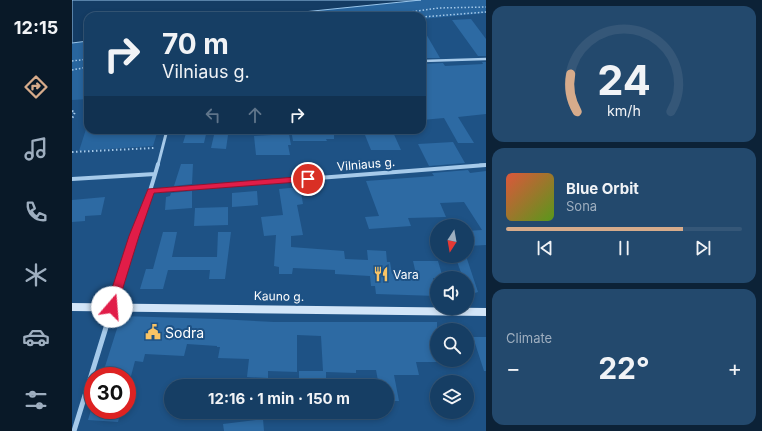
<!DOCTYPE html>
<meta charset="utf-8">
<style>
body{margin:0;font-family:Inter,sans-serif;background:#23496d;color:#f1f3f6;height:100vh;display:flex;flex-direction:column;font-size:15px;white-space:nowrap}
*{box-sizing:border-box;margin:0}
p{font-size:13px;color:#9eaebf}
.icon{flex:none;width:22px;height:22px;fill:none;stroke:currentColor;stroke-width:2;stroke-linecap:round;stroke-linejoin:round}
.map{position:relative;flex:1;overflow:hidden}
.drawer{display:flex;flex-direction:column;gap:6px;padding:6px;background:#0c2237;width:276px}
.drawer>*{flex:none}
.top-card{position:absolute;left:12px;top:12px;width:342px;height:122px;border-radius:12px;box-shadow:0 2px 6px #0003,0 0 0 1px #355778;background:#163e64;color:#f1f3f6;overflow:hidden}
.needle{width:26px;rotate:191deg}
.buttons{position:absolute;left:358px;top:219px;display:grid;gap:8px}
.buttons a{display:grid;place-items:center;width:44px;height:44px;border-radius:50%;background:#163e64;box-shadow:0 2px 6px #0003,0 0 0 1px #355778;font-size:20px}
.speed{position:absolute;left:12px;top:367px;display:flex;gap:8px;font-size:20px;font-weight:700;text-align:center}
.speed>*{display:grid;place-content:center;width:52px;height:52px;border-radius:50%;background:#163e64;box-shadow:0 2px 6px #0003,0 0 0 1px #355778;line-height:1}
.speed .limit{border:6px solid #d22;background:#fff;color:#111}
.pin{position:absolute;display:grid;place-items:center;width:34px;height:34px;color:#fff;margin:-17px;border:2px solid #fff;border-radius:50%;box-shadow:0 1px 4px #0007}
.me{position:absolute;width:44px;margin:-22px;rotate:18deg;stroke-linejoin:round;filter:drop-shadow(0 0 3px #0008)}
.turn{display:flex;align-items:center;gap:14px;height:84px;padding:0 12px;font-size:18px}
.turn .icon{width:52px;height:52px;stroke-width:2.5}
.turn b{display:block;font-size:28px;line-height:34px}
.lanes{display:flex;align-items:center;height:38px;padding:0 12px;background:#0003;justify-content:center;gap:20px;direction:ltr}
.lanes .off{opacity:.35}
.big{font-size:30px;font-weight:700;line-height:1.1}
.drawer .tile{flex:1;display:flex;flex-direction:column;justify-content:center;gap:6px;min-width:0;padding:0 14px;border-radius:12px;background:#23496d}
.drawer .dial{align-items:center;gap:0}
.dial svg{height:104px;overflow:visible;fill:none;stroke:#355778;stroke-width:7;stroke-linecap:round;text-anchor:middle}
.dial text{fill:#f1f3f6;stroke:none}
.song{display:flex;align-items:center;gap:12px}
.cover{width:48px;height:48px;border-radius:6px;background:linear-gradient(135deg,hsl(10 70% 55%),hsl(90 70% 35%))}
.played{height:4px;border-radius:2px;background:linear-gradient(90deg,#d6ab8b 75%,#355778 75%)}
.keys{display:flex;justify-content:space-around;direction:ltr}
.heat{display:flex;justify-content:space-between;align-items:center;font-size:22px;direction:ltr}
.trip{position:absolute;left:92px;top:379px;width:230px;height:40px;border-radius:20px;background:#163e64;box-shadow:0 2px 6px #0003,0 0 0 1px #355778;font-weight:700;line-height:40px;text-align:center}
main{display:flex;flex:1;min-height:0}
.tab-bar{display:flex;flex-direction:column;width:72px;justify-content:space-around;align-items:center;background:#091928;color:#9eaebf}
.tab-bar .icon{width:28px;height:28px}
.tab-bar .on{color:#d6ab8b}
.tab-bar b{font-size:18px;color:#f1f3f6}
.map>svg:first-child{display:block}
</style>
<main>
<nav class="tab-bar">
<b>12:15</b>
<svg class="icon on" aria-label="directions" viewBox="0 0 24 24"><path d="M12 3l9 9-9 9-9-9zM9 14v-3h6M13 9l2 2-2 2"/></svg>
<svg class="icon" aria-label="music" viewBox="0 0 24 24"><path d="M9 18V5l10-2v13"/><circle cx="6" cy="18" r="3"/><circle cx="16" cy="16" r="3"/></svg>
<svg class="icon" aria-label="phone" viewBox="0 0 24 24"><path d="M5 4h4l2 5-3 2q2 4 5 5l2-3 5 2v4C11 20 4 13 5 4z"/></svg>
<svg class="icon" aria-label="climate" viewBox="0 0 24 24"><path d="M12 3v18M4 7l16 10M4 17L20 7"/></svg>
<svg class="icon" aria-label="car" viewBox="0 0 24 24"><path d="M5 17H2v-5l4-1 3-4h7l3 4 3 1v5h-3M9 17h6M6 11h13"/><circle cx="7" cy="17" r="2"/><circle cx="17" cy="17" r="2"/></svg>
<svg class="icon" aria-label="filters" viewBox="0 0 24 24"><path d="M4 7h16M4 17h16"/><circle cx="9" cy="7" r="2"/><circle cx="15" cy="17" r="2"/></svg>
</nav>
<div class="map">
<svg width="414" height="431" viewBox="0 0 414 431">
<rect width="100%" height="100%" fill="#1e5285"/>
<path fill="#28659e" d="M 349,0 L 414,0 L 414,13 L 350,19 L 350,16 L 192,16 Z
M 16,41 L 16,99 L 0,100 L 0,43 Z
M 16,123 L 16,130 L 86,130 L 81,146 L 7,151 Z"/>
<path fill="#143c64" stroke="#99c6ec" d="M 0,0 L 349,0 L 192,16 L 16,16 L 16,41 L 0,43 Z"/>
<path fill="#2d6aa3" d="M 399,19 L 414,39 L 414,56 L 406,56 L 380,20 Z
M 350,27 L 368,58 L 350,58 Z
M 410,62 L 414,62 L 414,114 L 386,117 L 402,143 L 386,143 L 372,118 L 350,120 L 350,64 L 371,63 L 373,66 L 411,64 Z
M 115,130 L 135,130 L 132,143 L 111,143 Z
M 219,130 L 262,130 L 262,139 L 254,139 L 255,141 L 221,141 Z
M 291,130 L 320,130 L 329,150 L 299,150 Z
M 217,134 L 219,145 L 216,145 L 218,155 L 184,155 L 182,136 Z
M 142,135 L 156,135 L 154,149 L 139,148 Z
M 381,142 L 393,163 L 357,166 L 346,144 Z
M 109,164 L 121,164 L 120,184 L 102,186 Z
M 396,170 L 398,173 L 414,171 L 414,245 L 395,246 L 395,231 L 410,230 L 392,202 L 368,203 L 374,217 L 336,218 L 339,226 L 297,229 L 293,217 L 307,216 L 294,181 L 362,176 L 360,173 Z
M 228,187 L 231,204 L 225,205 L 231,235 L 219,236 L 219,247 L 272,251 L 273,259 L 296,260 L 295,250 L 314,251 L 315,262 L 318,262 L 320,274 L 344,274 L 341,261 L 366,261 L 371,278 L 361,278 L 365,296 L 304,294 L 303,286 L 299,286 L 298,276 L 263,274 L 263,270 L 221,268 L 220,274 L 207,274 L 207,267 L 202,266 L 204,235 L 192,236 L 189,217 L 211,215 L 207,189 Z
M 120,191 L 120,208 L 93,210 L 94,197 L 98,196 L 99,193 Z
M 185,191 L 186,205 L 160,207 L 160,193 Z
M 33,197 L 29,215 L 13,216 L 13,221 L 0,222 L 0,200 Z
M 156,207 L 156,225 L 122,226 L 123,208 Z
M 91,232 L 105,232 L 100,257 L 145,257 L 146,232 L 159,232 L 153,279 L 137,279 L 138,270 L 96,270 L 91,289 L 68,289 L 74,269 L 81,269 Z
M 383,256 L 394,256 L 406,292 L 396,295 L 395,278 L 391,278 Z
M 49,316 L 146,319 L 202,322 L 365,322 L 365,362 L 344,362 L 347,375 L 322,375 L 327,401 L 315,401 L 315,386 L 307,386 L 304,370 L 284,370 L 284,373 L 254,372 L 254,386 L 227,386 L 227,371 L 251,371 L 249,336 L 225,335 L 225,372 L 196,371 L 196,378 L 175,377 L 177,359 L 146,358 L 148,347 L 145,347 L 145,346 L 115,344 L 112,356 L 73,354 L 71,362 L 63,361 L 59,376 L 30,376 Z
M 401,337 L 414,337 L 414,371 L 412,371 Z
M 19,410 L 49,410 L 46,422 L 16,420 Z
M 191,419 L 192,431 L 152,431 L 151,424 Z"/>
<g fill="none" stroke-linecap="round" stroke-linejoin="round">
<path stroke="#a6caea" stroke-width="1.5" stroke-dasharray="1.5 2" stroke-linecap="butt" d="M 309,16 L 367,8 L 414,7
M 350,17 L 414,12
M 0,61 L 16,59
M 0,70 L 16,67"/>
<path stroke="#a6caea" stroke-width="2" stroke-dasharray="1.5 2.5" stroke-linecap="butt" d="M 0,111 L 3,112 L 0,119
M 0,152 L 82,148"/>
<path stroke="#a6caea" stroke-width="2.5" d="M 350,61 L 414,59"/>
<path stroke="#a6caea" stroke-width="3" d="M 86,165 L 95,130
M 408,165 L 414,165"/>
<path stroke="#a6caea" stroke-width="4" d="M 0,179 L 83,174
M 79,191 L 414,165
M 48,283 C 60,243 75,204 86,164"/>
<path stroke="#a6caea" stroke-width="5" d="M 2,431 L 48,282"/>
<path fill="#d2e5f8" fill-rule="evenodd" d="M 0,303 L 414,308 L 414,316 L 0,311 Z"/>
</g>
<path fill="#e11d48" stroke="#92132f" d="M 236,176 L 239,177 L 239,181 L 82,193 L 67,236 L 45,307 L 43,310 L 40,311 L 36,310 L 34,307 L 57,236 L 76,189 Z"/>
<defs>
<symbol id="restaurant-bare" viewBox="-9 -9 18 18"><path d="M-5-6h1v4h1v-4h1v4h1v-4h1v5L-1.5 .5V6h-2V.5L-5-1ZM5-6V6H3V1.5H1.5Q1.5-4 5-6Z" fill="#f9c465" stroke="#1e5285" stroke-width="2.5" paint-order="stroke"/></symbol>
<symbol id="civic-bare" viewBox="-9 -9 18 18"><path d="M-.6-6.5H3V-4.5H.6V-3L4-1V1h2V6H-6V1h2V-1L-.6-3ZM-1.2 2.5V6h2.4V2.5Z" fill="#f9c465" stroke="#1e5285" stroke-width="2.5" paint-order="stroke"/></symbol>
</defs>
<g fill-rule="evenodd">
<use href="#restaurant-bare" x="298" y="263" width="22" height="22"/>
<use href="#civic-bare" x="70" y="321" width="22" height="22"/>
</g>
<g text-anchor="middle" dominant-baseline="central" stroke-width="4" stroke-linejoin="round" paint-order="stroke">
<g font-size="12" fill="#fff" stroke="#1e5285">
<text transform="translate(294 164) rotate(-5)">Vilniaus g.</text>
<text transform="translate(207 296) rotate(1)">Kauno g.</text>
</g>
<g font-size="12" fill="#fff" stroke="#1e5285" text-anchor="start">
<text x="321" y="274">Vara</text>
</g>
<g font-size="14" fill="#fff" stroke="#1e5285" text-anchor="start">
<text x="93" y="332">Sodra</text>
</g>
</g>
</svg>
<div class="buttons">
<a><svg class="needle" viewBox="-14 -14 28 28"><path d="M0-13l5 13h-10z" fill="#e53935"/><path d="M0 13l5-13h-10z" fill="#9eaebf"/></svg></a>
<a><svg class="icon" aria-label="sound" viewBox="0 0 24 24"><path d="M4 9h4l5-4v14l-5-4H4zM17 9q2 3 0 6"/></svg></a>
<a><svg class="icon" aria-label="search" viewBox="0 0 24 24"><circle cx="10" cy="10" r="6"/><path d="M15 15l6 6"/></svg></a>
<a><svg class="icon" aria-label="layers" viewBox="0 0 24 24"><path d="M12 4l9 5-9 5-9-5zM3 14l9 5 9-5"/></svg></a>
</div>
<div class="speed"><div class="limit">30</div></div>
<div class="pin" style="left:236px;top:179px;background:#d93025"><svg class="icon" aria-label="arrive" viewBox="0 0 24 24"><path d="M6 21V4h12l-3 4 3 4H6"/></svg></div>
<svg class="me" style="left:40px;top:307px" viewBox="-20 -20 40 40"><circle r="19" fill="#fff"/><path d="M0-13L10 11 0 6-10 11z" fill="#e11d48"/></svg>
<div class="trip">12:16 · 1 min · 150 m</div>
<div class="top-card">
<div class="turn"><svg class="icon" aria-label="right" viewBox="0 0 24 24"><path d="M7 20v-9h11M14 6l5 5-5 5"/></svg><div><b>70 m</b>Vilniaus g.</div></div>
<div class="lanes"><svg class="icon off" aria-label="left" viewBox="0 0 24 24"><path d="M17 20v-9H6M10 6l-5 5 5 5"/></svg><svg class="icon off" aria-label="ahead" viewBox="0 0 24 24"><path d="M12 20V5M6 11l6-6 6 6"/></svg><svg class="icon" aria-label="right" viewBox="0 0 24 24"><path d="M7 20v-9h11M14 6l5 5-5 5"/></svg></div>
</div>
</div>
<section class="drawer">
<div class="tile dial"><svg viewBox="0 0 100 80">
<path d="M14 69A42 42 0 1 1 86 69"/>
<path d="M14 69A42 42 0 0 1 9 40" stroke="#d6ab8b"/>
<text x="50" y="56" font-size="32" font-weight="700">24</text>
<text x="50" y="72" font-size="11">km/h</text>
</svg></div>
<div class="tile">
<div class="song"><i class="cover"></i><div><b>Blue Orbit</b><p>Sona</p></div></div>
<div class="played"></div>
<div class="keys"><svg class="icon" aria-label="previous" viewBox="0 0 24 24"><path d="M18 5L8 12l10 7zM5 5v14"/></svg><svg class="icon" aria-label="pause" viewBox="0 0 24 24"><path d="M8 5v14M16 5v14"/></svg><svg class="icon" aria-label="next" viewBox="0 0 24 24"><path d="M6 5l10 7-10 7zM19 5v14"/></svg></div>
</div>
<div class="tile"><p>Climate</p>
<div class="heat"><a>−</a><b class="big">22°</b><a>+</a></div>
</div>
</section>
</main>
